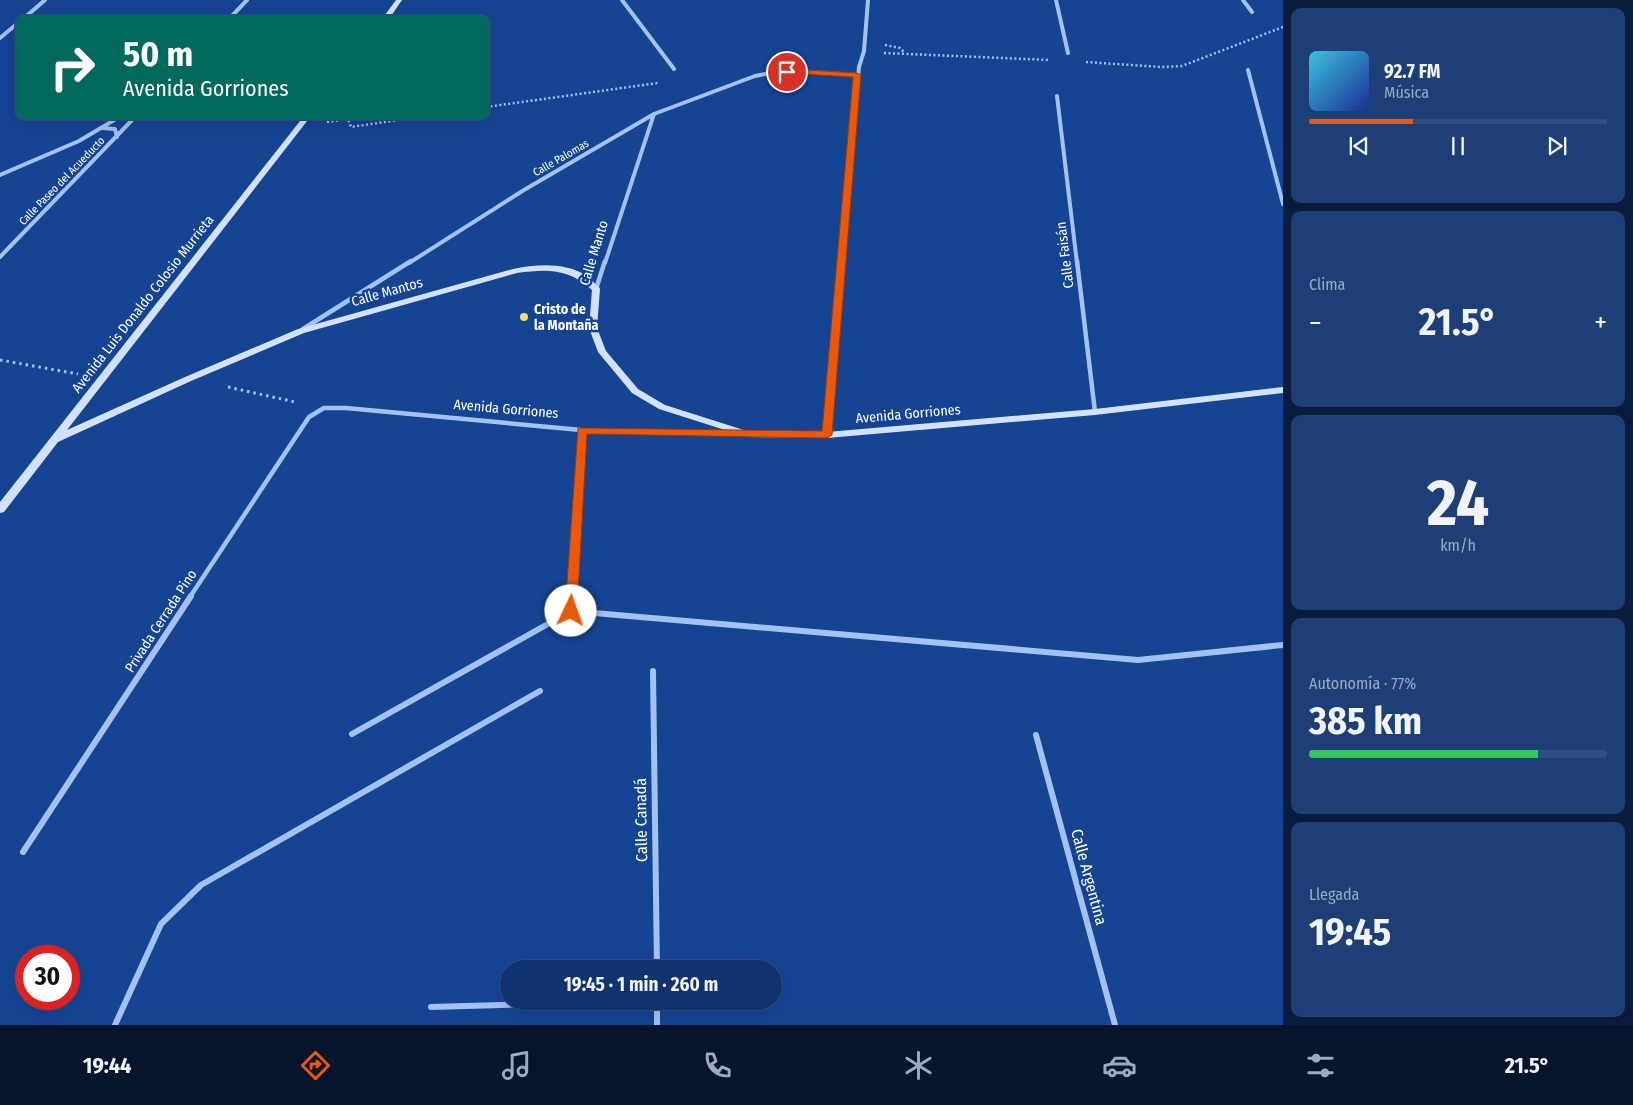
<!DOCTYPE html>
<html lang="es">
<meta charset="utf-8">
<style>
body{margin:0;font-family:"Fira Sans Condensed",sans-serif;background:#1e3f76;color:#f1f3f6;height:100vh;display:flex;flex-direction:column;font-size:19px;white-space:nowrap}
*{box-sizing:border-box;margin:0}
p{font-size:16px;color:#9caac2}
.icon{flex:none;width:28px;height:28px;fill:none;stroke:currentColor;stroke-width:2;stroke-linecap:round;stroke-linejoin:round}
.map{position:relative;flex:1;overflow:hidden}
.sheet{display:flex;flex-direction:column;gap:8px;padding:8px;background:#091c3c;width:350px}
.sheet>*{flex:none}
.banner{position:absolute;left:15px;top:15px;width:475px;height:105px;border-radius:10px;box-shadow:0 5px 20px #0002,0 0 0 1px #304e81;background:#00695c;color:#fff;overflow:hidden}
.speed{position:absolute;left:15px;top:945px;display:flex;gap:10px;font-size:25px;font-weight:700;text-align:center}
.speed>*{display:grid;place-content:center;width:65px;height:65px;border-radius:50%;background:#10336e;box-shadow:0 5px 20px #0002,0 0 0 1px #304e81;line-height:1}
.speed .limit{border:8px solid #d22;background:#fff;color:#111}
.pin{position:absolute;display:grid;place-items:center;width:42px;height:42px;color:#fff;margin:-21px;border:2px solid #fff;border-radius:50%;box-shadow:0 1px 5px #0007}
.me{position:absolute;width:55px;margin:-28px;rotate:3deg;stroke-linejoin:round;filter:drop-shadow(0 0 4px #0008)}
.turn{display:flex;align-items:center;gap:18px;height:105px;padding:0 25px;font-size:22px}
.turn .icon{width:65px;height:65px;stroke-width:2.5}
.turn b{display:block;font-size:35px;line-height:42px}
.big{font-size:38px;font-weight:700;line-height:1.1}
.sheet .card{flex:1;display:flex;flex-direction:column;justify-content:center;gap:8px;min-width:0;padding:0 18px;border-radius:10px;background:#1e3f76}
.sheet .dial{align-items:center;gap:0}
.dial b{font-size:65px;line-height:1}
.song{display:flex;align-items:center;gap:15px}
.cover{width:60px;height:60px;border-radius:8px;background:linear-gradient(135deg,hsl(190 70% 55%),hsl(230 70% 35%))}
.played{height:5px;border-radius:2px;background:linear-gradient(90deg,#ea580c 35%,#304e81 35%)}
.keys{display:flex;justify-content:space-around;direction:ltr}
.heat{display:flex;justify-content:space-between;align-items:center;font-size:28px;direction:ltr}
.charge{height:8px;border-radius:4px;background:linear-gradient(90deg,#34c759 77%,#304e81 0)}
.trip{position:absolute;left:500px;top:960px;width:282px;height:50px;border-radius:25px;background:#10336e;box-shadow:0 5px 20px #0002,0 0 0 1px #304e81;font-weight:700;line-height:50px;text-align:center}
.tab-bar{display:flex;height:80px;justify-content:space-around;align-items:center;background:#06142c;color:#9caac2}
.tab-bar .icon{width:35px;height:35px}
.tab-bar .current{color:#ea580c}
.tab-bar b{font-size:22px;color:#f1f3f6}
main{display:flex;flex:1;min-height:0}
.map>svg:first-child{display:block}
</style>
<main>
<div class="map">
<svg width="1283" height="1025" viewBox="0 0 1283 1025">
<rect width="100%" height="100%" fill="#154493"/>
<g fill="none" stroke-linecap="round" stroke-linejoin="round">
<path stroke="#a4c2f1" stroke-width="2.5" stroke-dasharray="2 2.5" stroke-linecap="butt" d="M 885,45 L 900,48 L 904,52
M 884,53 L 1050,60
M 1086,62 L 1161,67 L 1182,66 L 1283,27
M 486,107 L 658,83
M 327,122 L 348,119 L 351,127 L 425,116"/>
<path stroke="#a4c2f1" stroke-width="3" stroke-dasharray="2.5 4" stroke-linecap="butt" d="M 0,360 L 78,374
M 228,387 L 295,402"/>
<path stroke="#a4c2f1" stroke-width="4" d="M 622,0 L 674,69
M 1056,0 L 1068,53
M 1243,0 L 1252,12
M 23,19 L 45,0
M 229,19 L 247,0
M 0,38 L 19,22
M 864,51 L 868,0
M 1248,70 L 1283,204
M 1057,96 L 1077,263
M 103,128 L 115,129 L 117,137
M 0,175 L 79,141 L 121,116
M 0,257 L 136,116
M 409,263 L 524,190 L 654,114 L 755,76 L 775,72 L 798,71 L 857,75
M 605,263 L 654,114
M 842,263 L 859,67"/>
<path stroke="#a4c2f1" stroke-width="4.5" d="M 1077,261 L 1095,412
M 596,289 L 605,261
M 303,329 L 411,261
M 827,435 L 842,261
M 190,597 L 309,417 L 324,408 L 346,408 L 581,430 L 742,433
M 572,597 L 581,430"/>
<path stroke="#a4c2f1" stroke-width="6" d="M 571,611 L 572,596
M 653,671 L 657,969
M 352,734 L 571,611 L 1138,660 L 1283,645
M 1036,735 L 1115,1025
M 23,852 L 191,596
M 657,1001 L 657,1025
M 431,1007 L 636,1001
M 115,1025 L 161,924 L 201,885 L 540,691"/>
<path fill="#d3e2fc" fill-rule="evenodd" d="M 396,0 L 402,0 L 389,19 L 382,19 Z
M 304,116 L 311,116 L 67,430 L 185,377 L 298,329 L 513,269 C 536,264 566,262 587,276 C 591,279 595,284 599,287 L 600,289 L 597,328 L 606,351 L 638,389 L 665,405 L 747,431 L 827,432 L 1095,409 L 1283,387 L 1283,393 L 1095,415 L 827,438 L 747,437 L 659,409 L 632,393 L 598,352 L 589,328 L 592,290 C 568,268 547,269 517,273 L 304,333 L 191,381 L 58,442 L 4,512 L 0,513 L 0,502 Z"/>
<path stroke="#a4c2f1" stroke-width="4" d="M 859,67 L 864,51"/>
</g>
<path fill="#ea580c" stroke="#983908" d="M 787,69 L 857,73 L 861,75 L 832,435 L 827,438 L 587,434 L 577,611 L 575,615 L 567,615 L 565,611 L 578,428 L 822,431 L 853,77 L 784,73 L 783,72 Z"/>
<circle fill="#ffdc64" stroke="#154493" stroke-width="2" cx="524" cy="317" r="5"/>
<g text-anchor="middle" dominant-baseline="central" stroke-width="5" stroke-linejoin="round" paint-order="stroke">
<g font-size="11" fill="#fff" stroke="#154493">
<text transform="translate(561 158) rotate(-30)">Calle Palomas</text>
<text transform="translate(62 181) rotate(-46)">Calle Paseo del Acueducto</text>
</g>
<g font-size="14" fill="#fff" stroke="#154493">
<text transform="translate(594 253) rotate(-73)">Calle Manto</text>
<text transform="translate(1065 255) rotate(-97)">Calle Faisán</text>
<text transform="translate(387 292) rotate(-16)">Calle Mantos</text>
<text transform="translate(143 304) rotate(-52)">Avenida Luis Donaldo Colosio Murrieta</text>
<text transform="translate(506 409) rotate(5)">Avenida Gorriones</text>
<text transform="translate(908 414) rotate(-5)">Avenida Gorriones</text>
<text transform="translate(161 621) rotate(-57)">Privada Cerrada Pino</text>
</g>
<g font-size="14" font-weight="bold" fill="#fff" stroke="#154493" text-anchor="start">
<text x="534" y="309">Cristo de<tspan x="534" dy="16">la Montaña</tspan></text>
</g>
<g font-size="16" fill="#fff" stroke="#154493">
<text transform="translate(641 820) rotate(-91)">Calle Canadá</text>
<text transform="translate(1089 877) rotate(75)">Calle Argentina</text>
</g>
</g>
</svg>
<div class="speed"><div class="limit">30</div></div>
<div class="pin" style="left:787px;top:72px;background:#d93025"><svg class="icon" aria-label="arrive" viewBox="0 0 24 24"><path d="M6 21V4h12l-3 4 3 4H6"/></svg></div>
<svg class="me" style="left:571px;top:611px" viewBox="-20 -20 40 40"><circle r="19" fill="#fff"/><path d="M0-13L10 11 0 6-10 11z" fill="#ea580c"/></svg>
<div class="trip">19:45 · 1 min · 260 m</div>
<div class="banner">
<div class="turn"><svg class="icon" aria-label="right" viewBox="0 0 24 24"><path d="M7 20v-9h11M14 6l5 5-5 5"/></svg><div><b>50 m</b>Avenida Gorriones</div></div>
</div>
</div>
<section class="sheet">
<div class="card">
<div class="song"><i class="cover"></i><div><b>92.7 FM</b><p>Música</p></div></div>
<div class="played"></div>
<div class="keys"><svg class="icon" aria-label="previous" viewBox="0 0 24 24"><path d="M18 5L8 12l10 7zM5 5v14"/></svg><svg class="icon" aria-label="pause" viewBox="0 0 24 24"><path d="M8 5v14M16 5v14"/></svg><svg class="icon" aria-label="next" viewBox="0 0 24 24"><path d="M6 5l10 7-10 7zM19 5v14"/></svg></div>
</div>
<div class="card"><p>Clima</p>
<div class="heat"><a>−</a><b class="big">21.5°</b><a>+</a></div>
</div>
<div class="card dial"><b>24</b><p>km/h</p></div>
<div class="card"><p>Autonomía · 77%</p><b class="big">385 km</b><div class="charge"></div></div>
<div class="card"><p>Llegada</p><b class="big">19:45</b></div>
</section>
</main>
<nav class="tab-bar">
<b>19:44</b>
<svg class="icon current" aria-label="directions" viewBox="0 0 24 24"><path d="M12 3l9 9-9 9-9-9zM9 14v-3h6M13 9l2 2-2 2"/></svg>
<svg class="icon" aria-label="music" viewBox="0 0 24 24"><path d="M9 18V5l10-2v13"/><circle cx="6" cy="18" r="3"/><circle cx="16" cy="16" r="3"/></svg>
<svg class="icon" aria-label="phone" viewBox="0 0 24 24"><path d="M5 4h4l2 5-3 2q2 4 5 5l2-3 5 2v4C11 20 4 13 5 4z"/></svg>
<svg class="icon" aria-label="climate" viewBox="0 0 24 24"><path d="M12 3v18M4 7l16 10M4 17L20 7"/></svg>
<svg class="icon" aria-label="car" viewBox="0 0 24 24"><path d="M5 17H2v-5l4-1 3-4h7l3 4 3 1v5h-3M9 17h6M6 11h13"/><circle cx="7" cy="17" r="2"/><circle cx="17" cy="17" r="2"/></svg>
<svg class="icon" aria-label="filters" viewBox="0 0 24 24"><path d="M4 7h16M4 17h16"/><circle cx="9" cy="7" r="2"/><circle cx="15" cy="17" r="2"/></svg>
<b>21.5°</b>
</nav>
